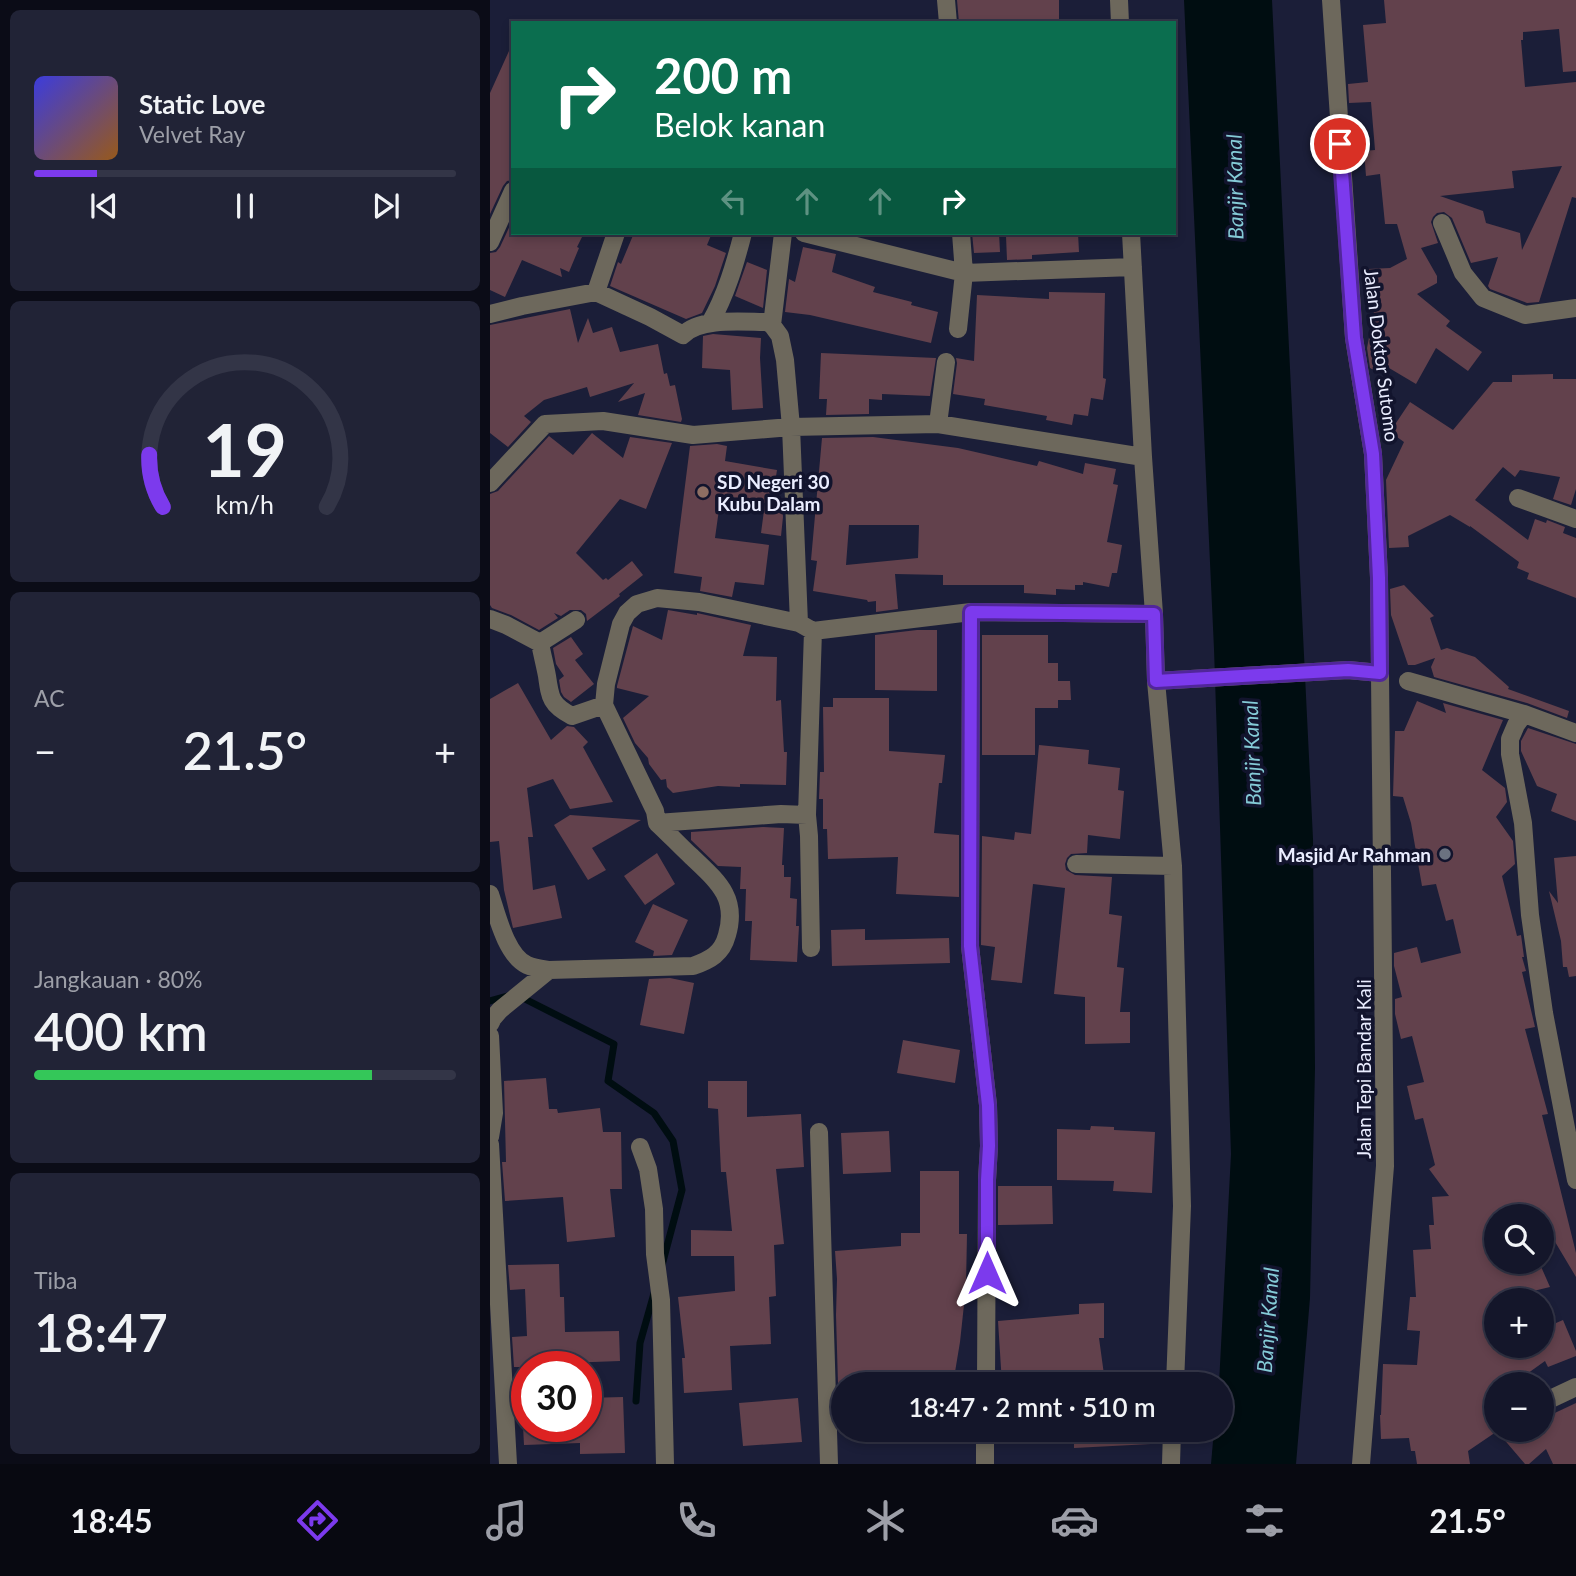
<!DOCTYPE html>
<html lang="id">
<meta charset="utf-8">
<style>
body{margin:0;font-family:Lato,sans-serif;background:#212336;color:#f1f3f6;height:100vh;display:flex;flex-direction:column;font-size:26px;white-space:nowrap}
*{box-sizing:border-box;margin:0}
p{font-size:23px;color:#9d9fa8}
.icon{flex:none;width:38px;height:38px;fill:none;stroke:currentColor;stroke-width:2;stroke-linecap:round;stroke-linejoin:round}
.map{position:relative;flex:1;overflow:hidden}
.drawer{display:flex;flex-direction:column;gap:10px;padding:10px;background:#0b0c17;width:490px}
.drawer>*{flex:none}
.banner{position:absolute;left:21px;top:21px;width:665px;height:214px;border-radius:0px;box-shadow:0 4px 10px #0003,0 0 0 2px #333547;background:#0b6e4f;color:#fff;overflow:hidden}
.controls{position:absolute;left:994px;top:1204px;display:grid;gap:14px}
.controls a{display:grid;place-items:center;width:70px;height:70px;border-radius:50%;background:#14162a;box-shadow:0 4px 10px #0003,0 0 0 2px #333547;font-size:35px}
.speed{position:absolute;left:21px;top:1351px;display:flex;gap:14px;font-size:35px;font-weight:700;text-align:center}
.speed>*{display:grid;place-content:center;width:91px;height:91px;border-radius:50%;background:#14162a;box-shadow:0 4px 10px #0003,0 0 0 2px #333547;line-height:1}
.speed .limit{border:10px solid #d22;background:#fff;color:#111}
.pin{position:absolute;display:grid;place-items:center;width:60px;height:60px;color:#fff;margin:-30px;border:4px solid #fff;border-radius:50%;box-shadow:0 2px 7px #0007}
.me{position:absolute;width:77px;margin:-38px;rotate:0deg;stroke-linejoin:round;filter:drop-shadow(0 0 5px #0008)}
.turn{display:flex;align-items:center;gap:24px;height:147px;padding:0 28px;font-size:32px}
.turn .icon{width:91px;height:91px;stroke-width:2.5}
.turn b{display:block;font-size:49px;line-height:60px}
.lanes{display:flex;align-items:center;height:66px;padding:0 28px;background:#0003;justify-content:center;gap:35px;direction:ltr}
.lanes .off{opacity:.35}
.big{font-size:52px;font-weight:600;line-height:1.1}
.drawer .widget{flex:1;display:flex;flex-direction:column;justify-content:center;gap:10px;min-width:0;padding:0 24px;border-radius:10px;background:#212336}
.drawer .dial{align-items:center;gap:0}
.dial svg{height:182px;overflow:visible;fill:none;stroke:#333547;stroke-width:7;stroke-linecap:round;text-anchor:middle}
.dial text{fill:#f1f3f6;stroke:none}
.song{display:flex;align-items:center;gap:21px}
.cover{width:84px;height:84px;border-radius:10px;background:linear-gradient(135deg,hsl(240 70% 55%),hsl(30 70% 35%))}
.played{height:7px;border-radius:4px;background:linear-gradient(90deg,#7c3aed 15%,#333547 15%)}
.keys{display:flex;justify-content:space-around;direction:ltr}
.heat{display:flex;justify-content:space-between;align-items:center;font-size:38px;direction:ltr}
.charge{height:10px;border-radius:5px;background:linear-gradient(90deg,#34c759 80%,#333547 0)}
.trip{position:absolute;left:341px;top:1372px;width:402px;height:70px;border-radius:35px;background:#14162a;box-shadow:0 4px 10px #0003,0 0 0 2px #333547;font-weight:600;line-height:70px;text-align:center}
.menu{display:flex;height:112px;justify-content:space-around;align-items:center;background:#080911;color:#9d9fa8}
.menu .icon{width:49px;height:49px}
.menu .active{color:#7c3aed}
.menu b{font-size:32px;color:#f1f3f6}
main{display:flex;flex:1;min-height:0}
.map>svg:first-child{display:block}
</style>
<main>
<section class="drawer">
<div class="widget">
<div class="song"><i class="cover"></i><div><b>Static Love</b><p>Velvet Ray</p></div></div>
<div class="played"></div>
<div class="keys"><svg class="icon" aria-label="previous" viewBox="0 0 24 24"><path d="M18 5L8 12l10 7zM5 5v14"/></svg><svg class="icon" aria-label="pause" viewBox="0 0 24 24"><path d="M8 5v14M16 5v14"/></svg><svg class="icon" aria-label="next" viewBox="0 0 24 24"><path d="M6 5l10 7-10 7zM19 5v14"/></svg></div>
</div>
<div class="widget dial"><svg viewBox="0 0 100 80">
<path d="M14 69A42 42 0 1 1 86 69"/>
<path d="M14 69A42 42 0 0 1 8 46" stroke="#7c3aed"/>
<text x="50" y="56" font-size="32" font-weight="700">19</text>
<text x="50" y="72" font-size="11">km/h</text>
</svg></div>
<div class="widget"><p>AC</p>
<div class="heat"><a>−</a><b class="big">21.5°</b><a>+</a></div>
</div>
<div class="widget"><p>Jangkauan · 80%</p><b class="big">400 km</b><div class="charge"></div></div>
<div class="widget"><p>Tiba</p><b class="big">18:47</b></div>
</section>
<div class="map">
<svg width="1086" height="1464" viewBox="0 0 1086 1464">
<rect width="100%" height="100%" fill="#1b1e38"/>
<path fill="#000d11" d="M 694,0 L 782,0 L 823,839 L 825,1068 L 820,1298 L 806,1464 L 721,1464 L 724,1430 L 732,1430 L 732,1384 L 729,1384 L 741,1154 L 724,649 Z"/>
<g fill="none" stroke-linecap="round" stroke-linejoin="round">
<path stroke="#000d11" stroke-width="7" d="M 0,1001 L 25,994 L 124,1044 L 118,1081 L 164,1113 L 183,1141 L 192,1190 L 172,1265
M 146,1401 L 150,1343 L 165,1290"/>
</g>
<path fill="#62414c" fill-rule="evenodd" d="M 467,0 L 569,0 L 569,23 L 469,23 Z
M 894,0 L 1086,0 L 1086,71 L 1073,72 L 1069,29 L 1033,32 L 1033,40 L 1031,40 L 1035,87 L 1086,82 L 1086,198 L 1082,197 L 1049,302 L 1037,303 L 1000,289 L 998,286 L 1008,257 L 981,263 L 962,218 L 954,212 L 947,213 L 943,217 L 941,222 L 948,243 L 931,248 L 947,276 L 947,283 L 927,294 L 960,321 L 956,326 L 992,352 L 978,371 L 946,348 L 926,384 L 894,365 L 890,373 L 880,368 L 877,348 L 885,306 L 879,306 L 878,269 L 900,268 L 917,259 L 907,224 L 895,224 L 890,174 L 876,176 L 874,151 L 885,150 L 881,102 L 859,103 L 858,84 L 878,82 L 873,25 L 896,23 ZM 1072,166 L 1032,250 L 1030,233 L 996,223 L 993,211 L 950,196 L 1024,188 L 1022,171 Z
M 23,42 L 23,180 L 17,181 L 13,186 L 0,214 L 0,93 Z
M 23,219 L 23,233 L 94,233 L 87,247 L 89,248 L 79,272 L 70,268 L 72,277 L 32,260 L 15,297 L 0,290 L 0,253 L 6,252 L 10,247 Z
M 144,233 L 222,233 L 217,245 L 236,253 L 225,286 L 212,313 L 196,319 L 120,286 L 128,262 L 131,264 Z
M 482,233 L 509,233 L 510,252 L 484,253 Z
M 547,233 L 588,233 L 589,252 L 542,255 L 542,259 L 517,260 L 516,236 L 547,234 Z
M 313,247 L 346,254 L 342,272 L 385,287 L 383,292 L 422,302 L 421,305 L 448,312 L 441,343 L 320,315 L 295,312 L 299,279 L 305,282 Z
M 257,262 L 277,270 L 273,308 L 245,296 Z
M 559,292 L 615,293 L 613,378 L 616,379 L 613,400 L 601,398 L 598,416 L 584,414 L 582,425 L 556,420 L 557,416 L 494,405 L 495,399 L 463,394 L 467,363 L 466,358 L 484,361 L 487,295 L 559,299 Z
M 80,309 L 88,343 L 98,318 L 103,333 L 122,327 L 130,352 L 168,344 L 174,374 L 177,373 L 180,386 L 185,385 L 192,419 L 191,422 L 148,415 L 155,393 L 128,402 L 144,383 L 100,397 L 97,387 L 54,400 L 34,416 L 41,422 L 18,447 L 0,433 L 0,325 Z
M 223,334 L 271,338 L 270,358 L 273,408 L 242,410 L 240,370 L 212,368 L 213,336 Z
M 331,353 L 446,358 L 440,396 L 392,394 L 392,400 L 379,399 L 379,414 L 336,415 L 337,399 L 329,399 Z
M 1063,374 L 1063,379 L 1086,379 L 1086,489 L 1081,505 L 1063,499 L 1070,477 L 1030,470 L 1025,477 L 1013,467 L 985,500 L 1038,540 L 1045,519 L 1056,523 L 1057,520 L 1075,527 L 1073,533 L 1086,538 L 1086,598 L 1037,579 L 1039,573 L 1027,568 L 1029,562 L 980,526 L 980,527 L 960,515 L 918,536 L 919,547 L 899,548 L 896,480 L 914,442 L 900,432 L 920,402 L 963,430 L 1003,382 L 1022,382 L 1022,375 Z
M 102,433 L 133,458 L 140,437 L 182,443 L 156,509 L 130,499 L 86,553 L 113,580 L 116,578 L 118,580 L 142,561 L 153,575 L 129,594 L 130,596 L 97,621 L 96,614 L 91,610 L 80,610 L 71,616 L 64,613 L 68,618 L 49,630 L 21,615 L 2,608 L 0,605 L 0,494 L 8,491 L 59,436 L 83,455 Z
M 383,437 L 468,448 L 547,466 L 549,461 L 593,474 L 595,463 L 626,469 L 623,484 L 628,485 L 617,542 L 632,545 L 627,573 L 622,573 L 619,587 L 593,582 L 593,585 L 585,585 L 585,590 L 566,589 L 566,595 L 534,593 L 534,585 L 453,585 L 453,575 L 405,574 L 408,609 L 386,612 L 386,601 L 378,602 L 377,600 L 323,591 L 327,561 L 321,560 L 332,438 ZM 359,525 L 429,525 L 428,558 L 356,565 Z
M 227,444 L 237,446 L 235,461 L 287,470 L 283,496 L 292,498 L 293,517 L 291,536 L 271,533 L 275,503 L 231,495 L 225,538 L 279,545 L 274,585 L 245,582 L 242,597 L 210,591 L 212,577 L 184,573 L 200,446 Z
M 914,585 L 944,616 L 940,618 L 951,650 L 957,648 L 985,657 L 1019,687 L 1018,689 L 1079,711 L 1077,718 L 1037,703 L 944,677 L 941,667 L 945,658 L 925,665 L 918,665 L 901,615 L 900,589 Z
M 178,610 L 207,615 L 207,613 L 261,625 L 253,656 L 287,657 L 286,701 L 291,700 L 294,752 L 297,752 L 296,785 L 250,784 L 250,787 L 228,786 L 183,793 L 177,787 L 176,779 L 171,780 L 159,764 L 158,758 L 145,743 L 133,718 L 159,696 L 127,688 L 127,686 L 143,626 L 172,640 Z
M 427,630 L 447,630 L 447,691 L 385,690 L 385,635 Z
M 492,635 L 558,635 L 558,663 L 568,663 L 568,681 L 580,681 L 581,700 L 568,700 L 568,708 L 545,708 L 545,755 L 492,755 Z
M 81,637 L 93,654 L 85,660 L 104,684 L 81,702 L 74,697 L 71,692 L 69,680 L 74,676 L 66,664 L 63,648 Z
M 28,683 L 61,740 L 77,726 L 84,727 L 98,742 L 93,747 L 123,802 L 80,809 L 63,779 L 37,788 L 43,837 L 38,837 L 43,890 L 65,885 L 72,918 L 23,928 L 14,890 L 9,841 L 0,842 L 0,699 Z
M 343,698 L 399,698 L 399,751 L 455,755 L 452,783 L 449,783 L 444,833 L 469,835 L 469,897 L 406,894 L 408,857 L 338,859 L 337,829 L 333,829 L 333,799 L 329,799 L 330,772 L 334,772 L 333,707 L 343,707 Z
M 927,701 L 956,713 L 953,703 L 1013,720 L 992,770 L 1015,788 L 1017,802 L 1006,817 L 1023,841 L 1025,864 L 1012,876 L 1027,936 L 1031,935 L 1034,957 L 1032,957 L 1036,971 L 1032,972 L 1045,1027 L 1035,1029 L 1058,1114 L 1052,1115 L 1086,1253 L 1086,1277 L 1052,1220 L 1052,1216 L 1049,1216 L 1045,1208 L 1028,1216 L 1006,1216 L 1006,1262 L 1049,1262 L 1060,1287 L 1006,1300 L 1006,1346 L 1052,1346 L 1052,1329 L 1073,1320 L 1086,1351 L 1086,1356 L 1058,1367 L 1055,1361 L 1023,1384 L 1006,1384 L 1006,1430 L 1052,1430 L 1052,1419 L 1086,1403 L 1086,1464 L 1063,1464 L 1056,1449 L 1039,1464 L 1035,1464 L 1006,1430 L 1006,1432 L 978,1451 L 980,1464 L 927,1464 L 925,1451 L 921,1451 L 919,1438 L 891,1439 L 890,1415 L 891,1415 L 893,1364 L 927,1365 L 930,1331 L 917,1330 L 920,1297 L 926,1297 L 923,1250 L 941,1249 L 939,1225 L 944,1225 L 942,1197 L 959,1196 L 939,1169 L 945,1165 L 933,1118 L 925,1120 L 917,1086 L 934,1082 L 922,1036 L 911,1039 L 905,1014 L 905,999 L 912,997 L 904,966 L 904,953 L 927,947 L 931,963 L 971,953 L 963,919 L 956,921 L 946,884 L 932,886 L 921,823 L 913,797 L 903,796 L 905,731 L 914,731 Z
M 1038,728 L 1086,744 L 1086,821 L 1061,811 L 1067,794 L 1047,786 L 1031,751 L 1031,741 Z
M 549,745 L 599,750 L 598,764 L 630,768 L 628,790 L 634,791 L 630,839 L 598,835 L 597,853 L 581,854 L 577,858 L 575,864 L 576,870 L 585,875 L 622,877 L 619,914 L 632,916 L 627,967 L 634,968 L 630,1012 L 640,1012 L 640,1043 L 595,1044 L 595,997 L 564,994 L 575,888 L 543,884 L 532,983 L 501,980 L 505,947 L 491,945 L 492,836 L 524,840 L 525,832 L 541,834 Z
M 80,815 L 151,820 L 102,848 L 116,870 L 98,880 L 64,825 Z
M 273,827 L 294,828 L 292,865 L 294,865 L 294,877 L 301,877 L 300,898 L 307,899 L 306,926 L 309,926 L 307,962 L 260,960 L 262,921 L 255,921 L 256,889 L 250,889 L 251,867 L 228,866 L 201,840 L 201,832 Z
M 167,853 L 185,884 L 155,905 L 134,876 Z
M 1086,856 L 1086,976 L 1079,977 L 1077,967 L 1073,967 L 1071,941 L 1059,891 L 1068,903 L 1064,858 Z
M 163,904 L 198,920 L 182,955 L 163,956 L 164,951 L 145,942 Z
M 375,929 L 375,940 L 459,938 L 460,963 L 342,966 L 341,930 Z
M 180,978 L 204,983 L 194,1034 L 150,1025 L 159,979 Z
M 413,1040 L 470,1050 L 465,1083 L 407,1073 Z
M 56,1078 L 59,1109 L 67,1109 L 68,1113 L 110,1108 L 113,1132 L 131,1132 L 132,1189 L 120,1189 L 125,1237 L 77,1242 L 73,1197 L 15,1201 L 12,1162 L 16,1162 L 14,1081 Z
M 218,1081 L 257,1081 L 257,1117 L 311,1114 L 314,1167 L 286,1169 L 294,1244 L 284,1245 L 286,1296 L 279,1297 L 281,1344 L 240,1346 L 242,1390 L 194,1393 L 192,1358 L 195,1358 L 188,1297 L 245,1291 L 244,1256 L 201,1256 L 201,1230 L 242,1231 L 236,1172 L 231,1172 L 228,1109 L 218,1108 Z
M 601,1126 L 624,1127 L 624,1130 L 665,1132 L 662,1193 L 623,1191 L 624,1181 L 567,1180 L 567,1129 L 600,1130 Z
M 399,1131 L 401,1172 L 353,1174 L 351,1133 Z
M 430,1171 L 469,1171 L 469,1234 L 477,1234 L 476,1286 L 470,1342 L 463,1384 L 348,1384 L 346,1315 L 347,1279 L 345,1251 L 411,1246 L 411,1233 L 430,1233 Z
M 508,1186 L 562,1186 L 563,1224 L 508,1225 Z
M 69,1264 L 70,1297 L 74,1297 L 75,1332 L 129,1331 L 130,1361 L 76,1363 L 76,1367 L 24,1367 L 22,1337 L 37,1336 L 35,1289 L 20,1290 L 18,1265 Z
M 614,1303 L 614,1338 L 609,1338 L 615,1382 L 593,1384 L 512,1384 L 508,1321 L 589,1314 L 589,1304 Z
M 133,1397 L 135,1453 L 90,1454 L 90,1443 L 34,1445 L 33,1426 L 96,1426 L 96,1398 Z
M 308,1398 L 312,1442 L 253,1446 L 249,1403 Z
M 584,1430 L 660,1430 L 661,1444 L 584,1448 Z"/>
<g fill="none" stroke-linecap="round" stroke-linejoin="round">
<path stroke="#6d685c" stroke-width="18" d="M 456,0 L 458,23
M 629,0 L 630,23
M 952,223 L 973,273 L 993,298 L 1035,315 L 1086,308
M 314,233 L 474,273 L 643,267
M 0,242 L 23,191
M 106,292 L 126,233
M 0,314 L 32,306 L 106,292 L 160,317 L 193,335 C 210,317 254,322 277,322 L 282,325 L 290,336 L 295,360 L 301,427 L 309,623 L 323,631 L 481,612 L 664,614
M 220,323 C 236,295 245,264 253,233
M 282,325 L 293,233
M 468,329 L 474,273 L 471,233
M 448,424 L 456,362
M 653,457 L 664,614 L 666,681 L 683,866 L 692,1206 L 685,1384
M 0,483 L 55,424 L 113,421 L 203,435 L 301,427 L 448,424 L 653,457 L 641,233
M 1028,498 L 1086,519
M 481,612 L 480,946 L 498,1105 L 499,1146 L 497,1180 L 496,1384
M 0,619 L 16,625 L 50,643 C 52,654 55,665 57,676 C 60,698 61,705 82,716 L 114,705
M 50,643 L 86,620
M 666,681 L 858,670 L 890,673
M 918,681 L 1034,714 L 1086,733
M 1034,714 L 1026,725 L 1020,739 L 1020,754 L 1033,823 L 1040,915 L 1054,1013 L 1086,1180
M 317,815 L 323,631
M 167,823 L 291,814 L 317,815 L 319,836 L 321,948
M 586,864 L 683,866
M 0,894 C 7,915 16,955 37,965 C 43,968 52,969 59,970 L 203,966 C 220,960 232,954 237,935 C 248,897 227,881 202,857 C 190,846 179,834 167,823 L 165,811 L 114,705 L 116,684 L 131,624 L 137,613 L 147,604 L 167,598 L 209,602 L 309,623
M 0,1024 L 3,1018 L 10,1010 L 59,970
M 0,1036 L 4,1113 L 0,1137
M 329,1132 L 339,1464
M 0,1144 L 18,1464
M 150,1147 L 158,1169 L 164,1209 L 165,1254 L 171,1300 L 175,1464
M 1052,1403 L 1086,1387
M 495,1464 L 495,1430
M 681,1464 L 682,1430"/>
<path stroke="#6d685c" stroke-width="18" d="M 841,0 L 864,338 L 883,454 L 889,577 L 895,1166 L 871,1464"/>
</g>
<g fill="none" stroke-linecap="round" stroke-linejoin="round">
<defs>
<path id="route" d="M 497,1273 L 497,1180 L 499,1146 L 498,1105 L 480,946 L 481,612 L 664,614 L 666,681 L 858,670 L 890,673 L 889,578 L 883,454 L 864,338 L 850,144"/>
</defs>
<use href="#route" stroke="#51269a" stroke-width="18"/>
<use href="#route" stroke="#7c3aed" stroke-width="12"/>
</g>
<circle fill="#8d6e63" stroke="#12142d" stroke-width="2.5" cx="213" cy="492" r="7"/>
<circle fill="#6b7280" stroke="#12142d" stroke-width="2.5" cx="955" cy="854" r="7"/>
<g text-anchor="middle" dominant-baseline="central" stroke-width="7" stroke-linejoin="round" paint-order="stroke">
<g font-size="19" fill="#eaedff" stroke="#12142d">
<text transform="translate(892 355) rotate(83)">Jalan Doktor Sutomo</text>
<text transform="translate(873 1069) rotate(-90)">Jalan Tepi Bandar Kali</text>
</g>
<g font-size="19" font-weight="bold" fill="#eaedff" stroke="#12142d" text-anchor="start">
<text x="227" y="481">SD Negeri 30<tspan x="227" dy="22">Kubu Dalam</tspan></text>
<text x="941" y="854" text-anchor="end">Masjid Ar Rahman</text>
</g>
<g font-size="21" font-style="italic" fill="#85cbd7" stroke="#12142d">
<text transform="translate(744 187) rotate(-91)">Banjir Kanal</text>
<text transform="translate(761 753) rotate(-92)">Banjir Kanal</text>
<text transform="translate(777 1320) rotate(-86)">Banjir Kanal</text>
</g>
</g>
</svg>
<div class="controls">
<a><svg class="icon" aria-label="search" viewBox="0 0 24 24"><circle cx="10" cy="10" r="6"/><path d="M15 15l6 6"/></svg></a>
<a>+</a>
<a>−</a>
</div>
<div class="speed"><div class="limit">30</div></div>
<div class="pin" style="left:850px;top:144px;background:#d93025"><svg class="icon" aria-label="arrive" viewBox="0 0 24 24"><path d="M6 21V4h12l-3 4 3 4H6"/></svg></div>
<svg class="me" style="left:497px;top:1273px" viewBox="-20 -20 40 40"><path d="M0-17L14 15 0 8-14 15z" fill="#7c3aed" stroke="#fff" stroke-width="4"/></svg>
<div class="trip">18:47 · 2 mnt · 510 m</div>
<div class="banner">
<div class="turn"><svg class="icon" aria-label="right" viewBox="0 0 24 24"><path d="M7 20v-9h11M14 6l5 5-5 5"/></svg><div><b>200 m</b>Belok kanan</div></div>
<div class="lanes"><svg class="icon off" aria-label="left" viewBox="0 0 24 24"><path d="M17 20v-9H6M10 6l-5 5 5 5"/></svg><svg class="icon off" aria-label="ahead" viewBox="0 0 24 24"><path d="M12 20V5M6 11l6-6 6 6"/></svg><svg class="icon off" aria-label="ahead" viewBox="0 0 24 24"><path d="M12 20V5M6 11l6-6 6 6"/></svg><svg class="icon" aria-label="right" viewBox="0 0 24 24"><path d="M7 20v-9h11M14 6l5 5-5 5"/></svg></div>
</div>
</div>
</main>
<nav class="menu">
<b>18:45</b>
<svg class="icon active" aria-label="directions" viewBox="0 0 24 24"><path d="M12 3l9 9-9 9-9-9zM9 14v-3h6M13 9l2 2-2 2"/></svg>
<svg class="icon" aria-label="music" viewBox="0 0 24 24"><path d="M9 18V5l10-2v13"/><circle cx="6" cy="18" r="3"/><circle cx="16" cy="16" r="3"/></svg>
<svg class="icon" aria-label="phone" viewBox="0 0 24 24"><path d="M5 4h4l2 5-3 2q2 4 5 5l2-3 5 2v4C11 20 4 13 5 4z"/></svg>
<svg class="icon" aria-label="climate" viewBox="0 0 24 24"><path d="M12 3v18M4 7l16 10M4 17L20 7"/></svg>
<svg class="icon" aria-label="car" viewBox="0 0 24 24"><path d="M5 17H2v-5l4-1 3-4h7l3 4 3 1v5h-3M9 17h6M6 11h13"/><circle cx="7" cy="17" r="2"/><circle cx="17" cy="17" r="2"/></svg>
<svg class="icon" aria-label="filters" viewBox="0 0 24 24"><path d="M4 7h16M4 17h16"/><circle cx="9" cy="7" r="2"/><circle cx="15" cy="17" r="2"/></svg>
<b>21.5°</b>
</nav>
